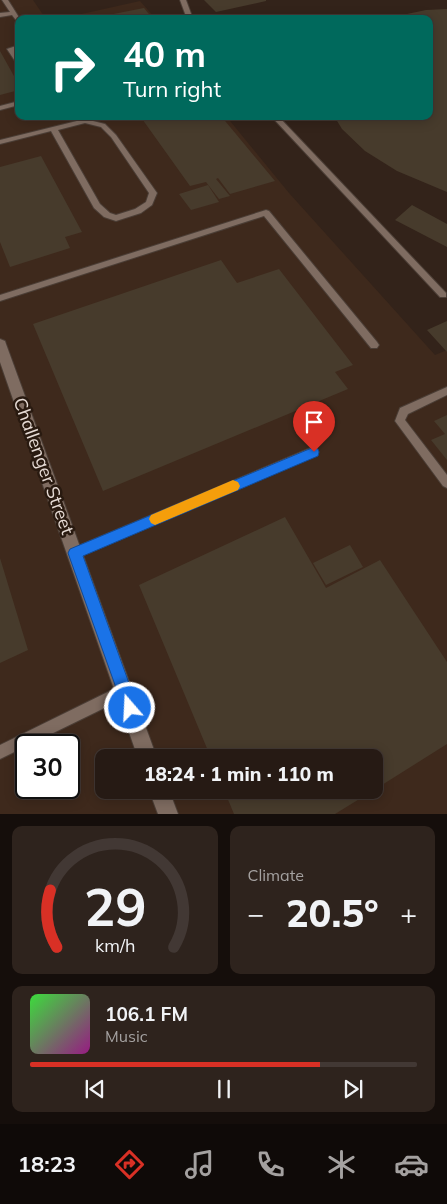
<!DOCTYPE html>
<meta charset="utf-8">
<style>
body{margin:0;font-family:Mulish,sans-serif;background:#2e231d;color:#f1f3f6;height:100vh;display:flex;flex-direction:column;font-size:19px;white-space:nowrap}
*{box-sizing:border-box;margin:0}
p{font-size:16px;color:#a4a1a0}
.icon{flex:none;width:28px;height:28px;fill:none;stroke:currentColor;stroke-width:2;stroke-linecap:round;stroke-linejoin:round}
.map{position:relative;height:814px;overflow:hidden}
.side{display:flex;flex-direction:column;gap:12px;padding:12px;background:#150e0b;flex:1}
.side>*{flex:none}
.top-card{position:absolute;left:15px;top:15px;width:418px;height:105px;border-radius:10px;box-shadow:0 2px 12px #0003,0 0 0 1px #423834;background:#00695c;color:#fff;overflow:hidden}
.speed{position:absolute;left:15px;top:734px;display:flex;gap:10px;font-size:25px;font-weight:700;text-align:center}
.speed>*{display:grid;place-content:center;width:65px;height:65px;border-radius:50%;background:#261a14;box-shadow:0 2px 12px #0003,0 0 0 1px #423834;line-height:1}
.speed .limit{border:2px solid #111;border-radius:8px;background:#fff;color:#111}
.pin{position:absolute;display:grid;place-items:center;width:42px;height:42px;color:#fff;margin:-51px -21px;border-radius:50% 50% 50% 0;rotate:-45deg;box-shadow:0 0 5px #0007}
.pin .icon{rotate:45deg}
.me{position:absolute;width:55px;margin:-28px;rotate:341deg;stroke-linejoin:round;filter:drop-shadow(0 0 4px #0008)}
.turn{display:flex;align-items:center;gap:18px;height:105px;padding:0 25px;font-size:22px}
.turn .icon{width:65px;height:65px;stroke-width:2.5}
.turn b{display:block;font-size:35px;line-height:42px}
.big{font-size:38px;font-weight:800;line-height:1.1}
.side .card{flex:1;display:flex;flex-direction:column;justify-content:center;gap:8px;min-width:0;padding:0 18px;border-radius:10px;background:#2e231d}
.side .dial{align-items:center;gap:0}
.dial svg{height:130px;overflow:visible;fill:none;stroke:#423834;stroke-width:7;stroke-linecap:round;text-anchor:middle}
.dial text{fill:#f1f3f6;stroke:none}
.song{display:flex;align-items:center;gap:15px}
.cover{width:60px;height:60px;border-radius:8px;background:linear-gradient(135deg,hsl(120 70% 55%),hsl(310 70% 35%))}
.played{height:5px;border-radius:2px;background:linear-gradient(90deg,#d93025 75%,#423834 75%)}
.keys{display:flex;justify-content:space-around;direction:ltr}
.heat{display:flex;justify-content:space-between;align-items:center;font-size:28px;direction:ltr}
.side .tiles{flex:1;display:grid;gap:12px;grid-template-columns:1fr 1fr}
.card:last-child{grid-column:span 2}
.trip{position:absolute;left:95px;top:749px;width:288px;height:50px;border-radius:10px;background:#261a14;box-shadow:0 2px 12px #0003,0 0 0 1px #423834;font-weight:800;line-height:50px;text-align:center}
.tabs{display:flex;height:80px;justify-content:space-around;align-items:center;background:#0f0a08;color:#a4a1a0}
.tabs .icon{width:35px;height:35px}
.tabs .selected{color:#d93025}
.tabs b{font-size:22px;color:#f1f3f6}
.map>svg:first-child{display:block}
</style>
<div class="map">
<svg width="447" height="814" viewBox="0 0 447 814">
<rect width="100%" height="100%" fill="#33231a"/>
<path fill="#3e291c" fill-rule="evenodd" d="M 0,0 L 33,0 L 46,19 L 19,19 L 19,116 L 226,116 L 289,193 L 435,355 L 447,350 L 447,814 L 0,814 ZM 26,745 L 69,745 L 69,788 L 26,788 ZM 104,758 L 374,758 L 374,790 L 104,790 Z
M 140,1 L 156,19 L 59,19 Z"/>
<path fill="#473b2c" d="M 204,0 L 266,0 L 266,1 L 216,12 Z
M 144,8 L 153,19 L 99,19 L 98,17 Z
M 447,9 L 447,192 L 397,171 L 365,151 L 342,129 L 334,116 L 429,116 L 429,19 L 388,18 L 426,10 Z
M 0,51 L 19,85 L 19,90 L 0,95 Z
M 140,116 L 221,116 L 275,181 L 230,194 L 218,178 L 216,179 L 230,196 L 219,199 L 206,182 L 190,186 Z
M 41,156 L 82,232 L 65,237 L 70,248 L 10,267 L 0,242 L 0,167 Z
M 208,185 L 219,202 L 191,210 L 179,194 Z
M 412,205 L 447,224 L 447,247 L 395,220 Z
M 221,260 L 237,283 L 279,269 L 353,365 L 335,372 L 348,389 L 103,491 L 33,324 Z
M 447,321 L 447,352 L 427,330 Z
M 447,415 L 447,460 L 431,440 L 445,434 L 434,421 Z
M 285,517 L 326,588 L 380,560 L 447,662 L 447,744 L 374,790 L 374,758 L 211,758 L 139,585 Z
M 350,545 L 363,567 L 326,585 L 313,563 Z
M 0,558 L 28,650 L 0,663 Z
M 224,790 L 374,790 L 335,814 L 234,814 Z"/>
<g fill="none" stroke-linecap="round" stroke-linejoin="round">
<defs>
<path id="service" d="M 2,0 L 8,0 L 20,19 L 19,24 L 12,15 L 0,17 L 0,13 L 10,12 Z
M 180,0 L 186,0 L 193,19 L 187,19 Z
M 19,45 L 19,49 L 14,50 L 19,58 L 19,65 L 17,64 L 7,49 Z
M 19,101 L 19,105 L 0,110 L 0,106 Z
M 271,116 L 278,116 L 446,293 L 446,297 L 440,297 Z
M 85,119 L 105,124 L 116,135 L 157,193 L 152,205 L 141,213 L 116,221 L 104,217 L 94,208 L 51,131 L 0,144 L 0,140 ZM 85,123 L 101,127 L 111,137 L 149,193 L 146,202 L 135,209 L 116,215 L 110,213 L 100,204 L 58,130 Z
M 266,210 L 269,211 L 377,342 L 379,345 L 377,348 L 371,348 L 264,216 L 0,301 L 0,295 Z
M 447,387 L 447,395 L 408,414 L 405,420 L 447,475 L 447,488 L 443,486 L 395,421 L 400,408 Z
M 313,447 L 317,449 L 318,452 L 317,455 L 79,557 L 75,559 L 71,557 L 69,553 L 71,549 Z
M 124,684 L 129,686 L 131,691 L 129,696 L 0,759 L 0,745 Z"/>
<path id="minor" d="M 0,339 L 5,341 L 6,344 L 157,758 L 138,758 L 0,362 Z
M 149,790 L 169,790 L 178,814 L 158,814 Z"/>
</defs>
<use href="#service" stroke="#4b3e36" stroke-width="2"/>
<use href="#minor" stroke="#4b3e36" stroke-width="2"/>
<use href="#service" fill="#7f6c61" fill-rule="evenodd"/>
<use href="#minor" fill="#7f6c61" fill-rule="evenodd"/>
</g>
<path fill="#1a73e8" stroke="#114b97" d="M 314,447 L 318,449 L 319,452 L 318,456 L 83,556 L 138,708 L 135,713 L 130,715 L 125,713 L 68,553 L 70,549 Z"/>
<path fill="#f59e0b" d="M 233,480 L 238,482 L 240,486 L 238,490 L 155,525 L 151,523 L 149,519 L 151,515 Z"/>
<g text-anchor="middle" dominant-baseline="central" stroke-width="5" stroke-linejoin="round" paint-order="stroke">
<g font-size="18" fill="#e7dcd6" stroke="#291a10">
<text transform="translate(44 466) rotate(70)">Challenger Street</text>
</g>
</g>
</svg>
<div class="speed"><div class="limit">30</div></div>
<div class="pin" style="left:314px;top:452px;background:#d93025"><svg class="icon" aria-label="arrive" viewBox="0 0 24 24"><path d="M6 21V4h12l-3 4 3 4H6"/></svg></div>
<svg class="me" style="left:130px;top:708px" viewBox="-20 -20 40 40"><circle r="17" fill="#1a73e8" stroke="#fff" stroke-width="3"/><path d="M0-11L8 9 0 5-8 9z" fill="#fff"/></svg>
<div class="trip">18:24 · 1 min · 110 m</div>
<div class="top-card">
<div class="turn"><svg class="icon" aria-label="right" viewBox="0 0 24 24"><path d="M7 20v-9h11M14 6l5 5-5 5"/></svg><div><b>40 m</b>Turn right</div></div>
</div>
</div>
<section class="side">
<div class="tiles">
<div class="card dial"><svg viewBox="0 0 100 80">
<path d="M14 69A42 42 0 1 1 86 69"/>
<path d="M14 69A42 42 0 0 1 10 34" stroke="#d93025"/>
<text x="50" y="56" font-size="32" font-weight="700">29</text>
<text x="50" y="72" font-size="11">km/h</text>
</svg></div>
<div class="card"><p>Climate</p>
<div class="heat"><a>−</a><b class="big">20.5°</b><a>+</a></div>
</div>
<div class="card">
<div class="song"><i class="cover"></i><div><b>106.1 FM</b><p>Music</p></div></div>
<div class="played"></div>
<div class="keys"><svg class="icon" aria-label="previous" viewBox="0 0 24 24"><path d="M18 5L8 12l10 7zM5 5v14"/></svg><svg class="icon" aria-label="pause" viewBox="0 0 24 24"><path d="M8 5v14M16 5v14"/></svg><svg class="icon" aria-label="next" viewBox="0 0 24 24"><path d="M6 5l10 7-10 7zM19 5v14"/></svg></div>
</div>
</div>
</section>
<nav class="tabs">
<b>18:23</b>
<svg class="icon selected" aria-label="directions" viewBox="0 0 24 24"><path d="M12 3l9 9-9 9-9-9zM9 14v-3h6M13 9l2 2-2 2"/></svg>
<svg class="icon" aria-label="music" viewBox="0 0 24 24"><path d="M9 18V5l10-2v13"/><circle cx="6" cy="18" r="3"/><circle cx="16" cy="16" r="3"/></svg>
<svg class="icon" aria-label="phone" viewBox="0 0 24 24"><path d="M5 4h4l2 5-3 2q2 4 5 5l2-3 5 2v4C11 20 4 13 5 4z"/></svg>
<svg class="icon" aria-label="climate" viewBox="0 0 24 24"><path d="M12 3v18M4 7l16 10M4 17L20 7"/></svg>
<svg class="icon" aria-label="car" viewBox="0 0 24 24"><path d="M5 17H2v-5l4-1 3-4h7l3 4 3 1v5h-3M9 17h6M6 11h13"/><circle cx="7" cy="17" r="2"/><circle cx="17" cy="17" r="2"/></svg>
</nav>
